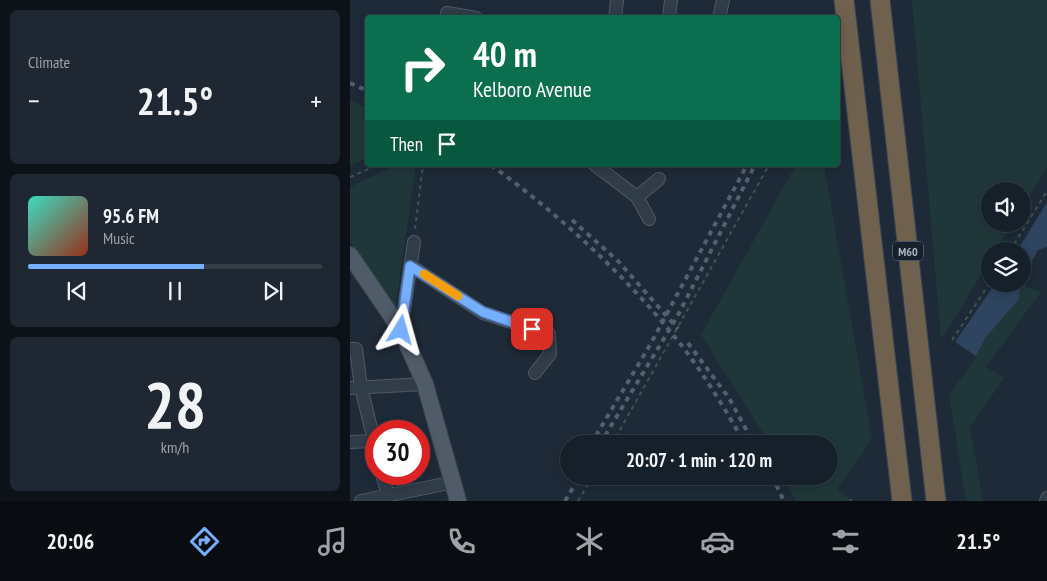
<!DOCTYPE html>
<meta charset="utf-8">
<style>
body{margin:0;font-family:"PT Sans Narrow",sans-serif;background:#1f2832;color:#f1f3f6;height:100vh;display:flex;flex-direction:column;font-size:19px;white-space:nowrap}
*{box-sizing:border-box;margin:0}
p{font-size:16px;color:#9ea3a8}
.icon{flex:none;width:28px;height:28px;fill:none;stroke:currentColor;stroke-width:2;stroke-linecap:round;stroke-linejoin:round}
.map{position:relative;flex:1;overflow:hidden}
.drawer{display:flex;flex-direction:column;gap:10px;padding:10px;background:#0c1217;width:350px}
.drawer>*{flex:none}
.hud{position:absolute;left:15px;top:15px;width:475px;height:152px;border-radius:5px;box-shadow:0 2px 12px #0003,0 0 0 1px #353e47;background:#0b6e4f;color:#fff;overflow:hidden}
.buttons{position:absolute;left:631px;top:182px;display:grid;gap:10px}
.buttons a{display:grid;place-items:center;width:50px;height:50px;border-radius:50%;background:#16202a;box-shadow:0 2px 12px #0003,0 0 0 1px #353e47;font-size:25px}
.speed{position:absolute;left:15px;top:420px;display:flex;gap:10px;font-size:25px;font-weight:700;text-align:center}
.speed>*{display:grid;place-content:center;width:65px;height:65px;border-radius:50%;background:#16202a;box-shadow:0 2px 12px #0003,0 0 0 1px #353e47;line-height:1}
.speed .limit{border:8px solid #d22;background:#fff;color:#111}
.pin{position:absolute;display:grid;place-items:center;width:42px;height:42px;color:#fff;margin:-21px;border-radius:10px;box-shadow:0 2px 8px #0006}
.me{position:absolute;width:55px;margin:-28px;rotate:8deg;stroke-linejoin:round;filter:drop-shadow(0 0 4px #0008)}
.turn{display:flex;align-items:center;gap:18px;height:105px;padding:0 25px;font-size:22px}
.turn .icon{width:65px;height:65px;stroke-width:2.5}
.turn b{display:block;font-size:35px;line-height:42px}
.then{display:flex;align-items:center;height:48px;padding:0 25px;background:#0003;gap:10px;font-size:19px}
.big{font-size:38px;font-weight:700;line-height:1.1}
.drawer .widget{flex:1;display:flex;flex-direction:column;justify-content:center;gap:8px;min-width:0;padding:0 18px;border-radius:8px;background:#1f2832}
.drawer .dial{align-items:center;gap:0}
.dial b{font-size:65px;line-height:1}
.song{display:flex;align-items:center;gap:15px}
.cover{width:60px;height:60px;border-radius:8px;background:linear-gradient(135deg,hsl(170 70% 55%),hsl(10 70% 35%))}
.played{height:5px;border-radius:2px;background:linear-gradient(90deg,#77afff 60%,#353e47 60%)}
.keys{display:flex;justify-content:space-around;direction:ltr}
.heat{display:flex;justify-content:space-between;align-items:center;font-size:28px;direction:ltr}
.trip{position:absolute;left:210px;top:435px;width:278px;height:50px;border-radius:25px;background:#16202a;box-shadow:0 2px 12px #0003,0 0 0 1px #353e47;font-weight:700;line-height:50px;text-align:center}
.dock{display:flex;height:80px;justify-content:space-around;align-items:center;background:#090d11;color:#9ea3a8}
.dock .icon{width:35px;height:35px}
.dock .active{color:#77afff}
.dock b{font-size:22px;color:#f1f3f6}
main{display:flex;flex:1;min-height:0}
.map>svg:first-child{display:block}
</style>
<main>
<section class="drawer">
<div class="widget"><p>Climate</p>
<div class="heat"><a>−</a><b class="big">21.5°</b><a>+</a></div>
</div>
<div class="widget">
<div class="song"><i class="cover"></i><div><b>95.6 FM</b><p>Music</p></div></div>
<div class="played"></div>
<div class="keys"><svg class="icon" aria-label="previous" viewBox="0 0 24 24"><path d="M18 5L8 12l10 7zM5 5v14"/></svg><svg class="icon" aria-label="pause" viewBox="0 0 24 24"><path d="M8 5v14M16 5v14"/></svg><svg class="icon" aria-label="next" viewBox="0 0 24 24"><path d="M6 5l10 7-10 7zM19 5v14"/></svg></div>
</div>
<div class="widget dial"><b>28</b><p>km/h</p></div>
</section>
<div class="map">
<svg width="697" height="501" viewBox="0 0 697 501">
<rect width="100%" height="100%" fill="#1e2a38"/>
<path fill="#203739" d="M 562,0 L 697,0 L 697,166 L 673,207 L 672,191 L 640,191 L 640,224 L 662,224 L 645,251 L 640,251 L 640,260 L 591,340 Z
M 0,100 L 17,108 L 18,157 L 0,166 Z
M 46,165 L 66,165 L 45,310 L 0,241 L 0,187 Z
M 446,165 L 474,165 L 522,439 L 487,489 L 499,498 L 497,501 L 445,501 L 435,476 L 479,476 L 479,444 L 420,444 L 351,335 Z
M 670,284 L 691,292 L 636,367 L 654,378 L 620,427 L 633,501 L 616,501 L 599,395 L 626,357 L 636,337 L 669,290 Z"/>
<path fill="#2e445f" d="M 697,202 L 697,247 L 688,250 L 673,277 L 672,251 L 667,251 Z
M 645,284 L 670,284 L 669,299 L 636,337 L 626,356 L 605,342 Z"/>
<g fill="none" stroke-linecap="round" stroke-linejoin="round">
<defs>
<path id="minor" d="M 97,13 L 126,18
M 265,18 L 267,0
M 319,18 L 321,0
M 369,18 L 373,0
M 245,165 L 287,197 L 299,219
M 287,197 L 309,179
M 61,266 L 133,313 L 199,334 L 200,354 L 185,373
M 51,330 L 64,242
M 0,349 L 6,349 L 11,387 L 26,449
M 0,388 L 75,384
M 0,442 L 24,441
M 32,474 L 38,495
M 11,501 L 104,482
M 696,501 L 697,498"/>
<path id="major" d="M 0,255 L 51,330 L 75,384 L 108,501"/>
<path id="highway" d="M 494,0 L 552,501
M 530,0 L 586,501"/>
</defs>
<use href="#minor" stroke="#4f5967" stroke-width="14"/>
<use href="#major" stroke="#3b4552" stroke-width="18"/>
<use href="#highway" stroke="#3c4653" stroke-width="21"/>
<path stroke="#3d5457" stroke-width="2" stroke-dasharray="4 4" stroke-linecap="butt" d="M 0,177 L 28,165
M 65,229 L 73,165
M 660,251 L 697,191
M 602,340 L 640,283
M 262,444 L 419,165
M 228,501 L 243,476
M 500,501 L 501,499"/>
<use href="#minor" stroke="#313c49" stroke-width="12"/>
<use href="#major" stroke="#4f5b69" stroke-width="16"/>
<use href="#highway" stroke="#6f614e" stroke-width="19"/>
<path stroke="#536070" stroke-width="4" stroke-dasharray="5 5" stroke-linecap="butt" d="M 0,83 L 18,91
M 141,165 C 208,214 271,271 324,336 C 351,369 374,407 395,444
M 222,220 L 268,261 L 328,329
M 338,343 L 379,398 L 404,444
M 241,444 L 300,345 L 397,165
M 250,444 L 327,317 L 405,165
M 422,476 L 434,501
M 215,501 L 230,476"/>
</g>
<g fill="none" stroke-linecap="round" stroke-linejoin="round">
<defs>
<path id="route" d="M 51,330 L 60,266 L 133,312 L 182,329"/>
</defs>
<use href="#route" stroke="#4d72a6" stroke-width="12"/>
<use href="#route" stroke="#77afff" stroke-width="9"/>
<path stroke="#f59e0b" stroke-width="9" d="M 74,274 L 108,296"/>
</g>
<g text-anchor="middle" dominant-baseline="central" stroke-width="5" stroke-linejoin="round" paint-order="stroke">
<rect fill="#17212d" stroke="#7f8998" stroke-width="1" x="543" y="241.5" width="30" height="19" rx="4"/>
<g font-size="12" font-weight="bold" fill="#abb6c6">
<text x="558" y="251">M60</text>
</g>
</g>
</svg>
<div class="buttons">
<a><svg class="icon" aria-label="sound" viewBox="0 0 24 24"><path d="M4 9h4l5-4v14l-5-4H4zM17 9q2 3 0 6"/></svg></a>
<a><svg class="icon" aria-label="layers" viewBox="0 0 24 24"><path d="M12 4l9 5-9 5-9-5zM3 14l9 5 9-5"/></svg></a>
</div>
<div class="speed"><div class="limit">30</div></div>
<div class="pin" style="left:182px;top:329px;background:#d93025"><svg class="icon" aria-label="arrive" viewBox="0 0 24 24"><path d="M6 21V4h12l-3 4 3 4H6"/></svg></div>
<svg class="me" style="left:51px;top:330px" viewBox="-20 -20 40 40"><path d="M0-17L14 15 0 8-14 15z" fill="#77afff" stroke="#fff" stroke-width="4"/></svg>
<div class="trip">20:07 · 1 min · 120 m</div>
<div class="hud">
<div class="turn"><svg class="icon" aria-label="right" viewBox="0 0 24 24"><path d="M7 20v-9h11M14 6l5 5-5 5"/></svg><div><b>40 m</b>Kelboro Avenue</div></div>
<div class="then">Then<svg class="icon" aria-label="arrive" viewBox="0 0 24 24"><path d="M6 21V4h12l-3 4 3 4H6"/></svg></div>
</div>
</div>
</main>
<nav class="dock">
<b>20:06</b>
<svg class="icon active" aria-label="directions" viewBox="0 0 24 24"><path d="M12 3l9 9-9 9-9-9zM9 14v-3h6M13 9l2 2-2 2"/></svg>
<svg class="icon" aria-label="music" viewBox="0 0 24 24"><path d="M9 18V5l10-2v13"/><circle cx="6" cy="18" r="3"/><circle cx="16" cy="16" r="3"/></svg>
<svg class="icon" aria-label="phone" viewBox="0 0 24 24"><path d="M5 4h4l2 5-3 2q2 4 5 5l2-3 5 2v4C11 20 4 13 5 4z"/></svg>
<svg class="icon" aria-label="climate" viewBox="0 0 24 24"><path d="M12 3v18M4 7l16 10M4 17L20 7"/></svg>
<svg class="icon" aria-label="car" viewBox="0 0 24 24"><path d="M5 17H2v-5l4-1 3-4h7l3 4 3 1v5h-3M9 17h6M6 11h13"/><circle cx="7" cy="17" r="2"/><circle cx="17" cy="17" r="2"/></svg>
<svg class="icon" aria-label="filters" viewBox="0 0 24 24"><path d="M4 7h16M4 17h16"/><circle cx="9" cy="7" r="2"/><circle cx="15" cy="17" r="2"/></svg>
<b>21.5°</b>
</nav>
